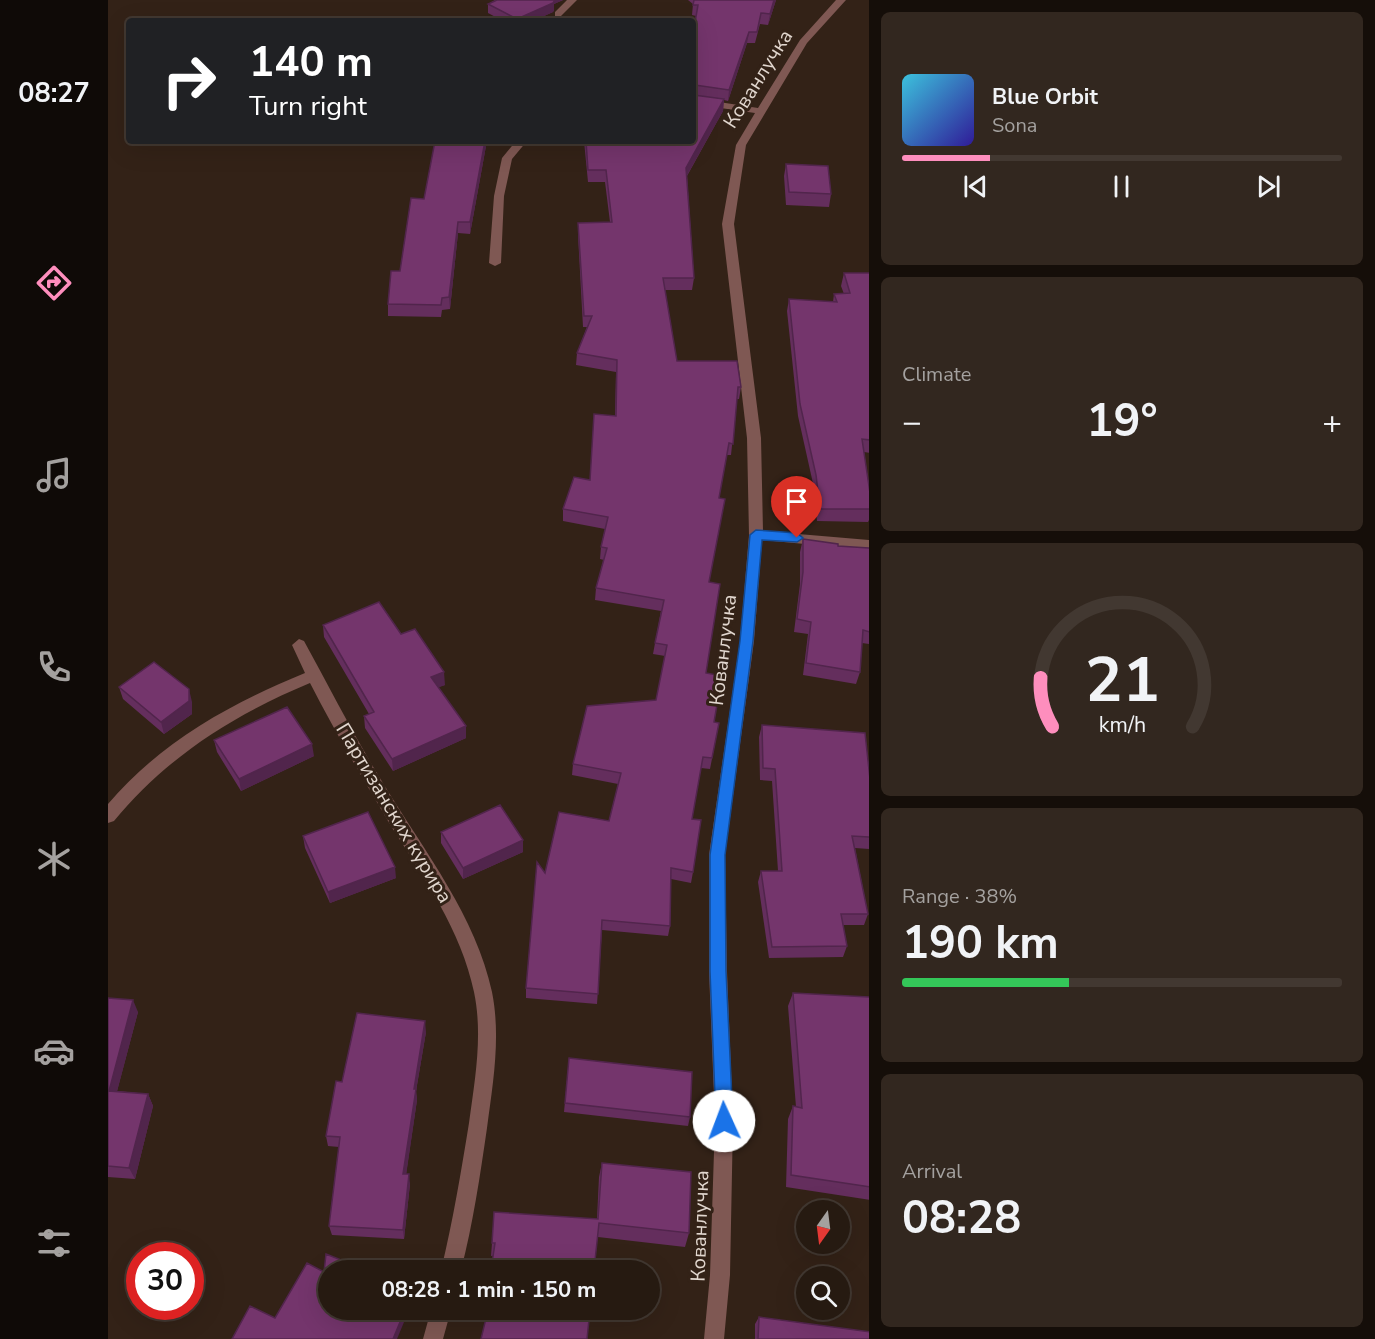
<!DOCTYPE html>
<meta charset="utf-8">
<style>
body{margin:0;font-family:"Nunito Sans",sans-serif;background:#32271f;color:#f1f3f6;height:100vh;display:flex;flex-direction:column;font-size:22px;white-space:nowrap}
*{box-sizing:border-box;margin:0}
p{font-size:20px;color:#a4a19f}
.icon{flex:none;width:33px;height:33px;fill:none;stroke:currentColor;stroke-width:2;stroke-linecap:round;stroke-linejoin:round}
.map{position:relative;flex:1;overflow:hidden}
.details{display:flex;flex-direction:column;gap:12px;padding:12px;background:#150e09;width:506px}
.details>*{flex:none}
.hud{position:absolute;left:18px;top:18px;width:570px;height:126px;border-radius:6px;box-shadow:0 6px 24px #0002,0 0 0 2px #423831;background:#202124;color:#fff;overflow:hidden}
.needle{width:39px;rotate:194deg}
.tools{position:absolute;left:688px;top:1200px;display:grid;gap:12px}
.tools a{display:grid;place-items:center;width:54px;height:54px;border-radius:50%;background:#261a11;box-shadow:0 6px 24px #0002,0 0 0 2px #423831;font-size:30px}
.speed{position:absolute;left:18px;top:1242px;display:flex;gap:12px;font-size:30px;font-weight:700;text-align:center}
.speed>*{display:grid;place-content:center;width:78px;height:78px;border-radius:50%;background:#261a11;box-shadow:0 6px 24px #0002,0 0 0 2px #423831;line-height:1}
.speed .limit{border:9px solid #d22;background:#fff;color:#111}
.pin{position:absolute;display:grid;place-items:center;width:51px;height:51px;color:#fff;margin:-62px -26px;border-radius:50% 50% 50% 0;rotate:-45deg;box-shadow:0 0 6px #0007}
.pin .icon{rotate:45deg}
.me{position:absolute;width:66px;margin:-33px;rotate:358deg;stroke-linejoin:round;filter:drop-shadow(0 0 4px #0008)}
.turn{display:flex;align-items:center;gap:21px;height:126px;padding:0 24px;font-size:27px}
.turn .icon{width:78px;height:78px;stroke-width:2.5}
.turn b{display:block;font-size:42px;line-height:51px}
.big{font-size:45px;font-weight:700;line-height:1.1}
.details .card{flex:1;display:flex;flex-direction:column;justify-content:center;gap:9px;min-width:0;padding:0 21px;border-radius:9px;background:#32271f}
.details .dial{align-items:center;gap:0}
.dial svg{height:156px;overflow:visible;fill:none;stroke:#423831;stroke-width:7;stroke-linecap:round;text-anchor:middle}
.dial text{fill:#f1f3f6;stroke:none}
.song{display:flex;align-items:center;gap:18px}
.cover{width:72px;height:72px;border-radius:9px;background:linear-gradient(135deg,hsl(190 70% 55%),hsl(250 70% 35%))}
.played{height:6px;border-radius:3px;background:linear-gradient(90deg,#fe8ebd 20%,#423831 20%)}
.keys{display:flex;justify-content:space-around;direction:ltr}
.heat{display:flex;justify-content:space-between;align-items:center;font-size:33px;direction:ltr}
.charge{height:9px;border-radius:4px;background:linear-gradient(90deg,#34c759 38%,#423831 0)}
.trip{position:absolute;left:210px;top:1260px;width:342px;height:60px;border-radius:30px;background:#261a11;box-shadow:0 6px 24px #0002,0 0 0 2px #423831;font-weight:700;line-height:60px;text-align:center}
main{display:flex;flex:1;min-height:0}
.tabs{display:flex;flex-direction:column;width:108px;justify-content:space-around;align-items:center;background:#0f0a07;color:#a4a19f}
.tabs .icon{width:42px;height:42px}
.tabs .active{color:#fe8ebd}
.tabs b{font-size:27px;color:#f1f3f6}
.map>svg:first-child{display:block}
</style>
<main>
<nav class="tabs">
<b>08:27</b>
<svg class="icon active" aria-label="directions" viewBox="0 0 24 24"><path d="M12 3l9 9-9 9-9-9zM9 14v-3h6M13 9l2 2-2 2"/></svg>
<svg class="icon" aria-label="music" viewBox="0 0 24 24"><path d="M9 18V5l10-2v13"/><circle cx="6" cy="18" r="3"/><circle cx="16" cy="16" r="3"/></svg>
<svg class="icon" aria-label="phone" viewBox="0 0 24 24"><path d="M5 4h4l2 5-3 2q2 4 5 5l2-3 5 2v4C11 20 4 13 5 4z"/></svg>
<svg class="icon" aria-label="climate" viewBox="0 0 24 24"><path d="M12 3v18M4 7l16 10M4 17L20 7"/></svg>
<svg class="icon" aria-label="car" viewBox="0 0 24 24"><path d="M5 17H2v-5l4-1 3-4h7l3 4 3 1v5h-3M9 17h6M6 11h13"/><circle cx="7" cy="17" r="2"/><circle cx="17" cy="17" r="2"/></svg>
<svg class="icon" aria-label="filters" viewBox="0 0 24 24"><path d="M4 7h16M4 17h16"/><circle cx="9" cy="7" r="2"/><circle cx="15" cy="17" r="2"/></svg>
</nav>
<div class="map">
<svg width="762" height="1339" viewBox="0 0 762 1339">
<rect width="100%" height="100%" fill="#332217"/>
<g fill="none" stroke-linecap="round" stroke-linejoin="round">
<path fill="#7f5853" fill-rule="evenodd" d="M 459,0 L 469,0 L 453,16 L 447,16 L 447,12 Z
M 728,0 L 738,0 L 699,43 L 638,145 L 626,224 L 653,438 L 655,531 L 762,540 L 762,550 L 654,540 L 646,641 L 617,855 L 619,971 L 625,1121 L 622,1275 L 616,1339 L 596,1339 L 602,1275 L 607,1121 L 601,971 L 601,855 L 632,641 L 641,535 L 639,438 L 614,224 L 628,145 L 647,113 L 585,104 L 585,98 L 650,108 L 692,40 Z
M 408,141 L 419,141 L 404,159 L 396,196 L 393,263 L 387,266 L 381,263 L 386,196 L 394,158 Z
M 191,639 L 196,641 C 223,690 248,740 278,788 C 317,852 368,917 384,992 C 393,1037 385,1083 379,1128 C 372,1176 365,1224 353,1270 L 333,1270 C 345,1221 353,1172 361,1123 C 367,1079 375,1035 366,992 C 353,930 316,878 283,826 C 255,779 227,732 202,683 C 125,715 60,756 6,821 L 0,823 L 0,804 C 53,742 121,704 197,673 L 184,645 Z
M 323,1310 L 343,1310 L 335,1339 L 315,1339 Z"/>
</g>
<path fill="#642e5d" d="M 387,0 L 455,0 L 446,4 L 446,10 L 445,12 L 425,21 L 395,21 L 380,13 L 380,4 Z
M 580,0 L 668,0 L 660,25 L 652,24 L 647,43 L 639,43 L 620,101 L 616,100 L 615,111 L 579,176 L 586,278 L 584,290 L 557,290 L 569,361 L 633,387 L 631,399 L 629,399 L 623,455 L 619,455 L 611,498 L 601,582 L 598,673 L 606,722 L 611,723 L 602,769 L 593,768 L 584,819 L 585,872 L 583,883 L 563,879 L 562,926 L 560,936 L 494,930 L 489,1004 L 418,998 L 418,988 L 437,873 L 501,821 L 510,784 L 464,775 L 465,764 L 548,700 L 557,656 L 545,654 L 553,611 L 487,600 L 488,588 L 496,560 L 492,559 L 493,547 L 497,529 L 455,521 L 455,509 L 482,480 L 507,415 L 508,372 L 468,365 L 469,353 L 479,327 L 475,327 L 470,235 L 470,223 L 502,222 L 497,182 L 480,182 L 476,141 L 585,141 L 585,34 L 588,16 L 584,15 L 585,4 Z
M 378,146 L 362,234 L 350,233 L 342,309 L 334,310 L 333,317 L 280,316 L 280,304 L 292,271 Z
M 678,164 L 723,194 L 721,207 L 678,205 L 676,176 Z
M 736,273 L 762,273 L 762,453 L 756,452 L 762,493 L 762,518 L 760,522 L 709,521 L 706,488 L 690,416 L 679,311 L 681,299 L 725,302 L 726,294 L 736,294 L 733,286 Z
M 695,539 L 730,546 L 762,548 L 762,644 L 754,643 L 752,672 L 748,684 L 695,675 L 700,634 L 686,632 L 692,584 L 692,552 Z
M 215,625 L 293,634 L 337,685 L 330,687 L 358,726 L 358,738 L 285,771 L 257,728 L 256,716 L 261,714 L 216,637 Z
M 11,687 L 84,702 L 84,714 L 56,734 L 15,699 Z
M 654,725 L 762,779 L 762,849 L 747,848 L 760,914 L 756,925 L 735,925 L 739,946 L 735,957 L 661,958 L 650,882 L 653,871 L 670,871 L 664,781 L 652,780 L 651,737 Z
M 106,740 L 206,756 L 133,791 L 109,752 Z
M 333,832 L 415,852 L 355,879 L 333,843 Z
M 195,836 L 288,878 L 222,903 L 197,848 Z
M 685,993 L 762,997 L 762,1200 L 678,1187 L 680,1119 L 685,1106 L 688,1107 L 680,1006 Z
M 0,998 L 30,1012 L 9,1091 L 40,1094 L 45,1106 L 27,1179 L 0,1177 Z
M 318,1032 L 308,1091 L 309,1100 L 298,1174 L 302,1184 L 296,1239 L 224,1235 L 221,1226 L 231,1147 L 220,1146 L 218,1136 L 234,1082 Z
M 461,1058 L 582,1117 L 580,1126 L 456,1112 Z
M 494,1163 L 581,1233 L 577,1247 L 490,1237 L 383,1256 L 384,1243 L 489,1219 L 491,1177 Z
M 651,1317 L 762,1339 L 647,1339 L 647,1324 Z"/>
<path fill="#51254c" d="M 442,0 L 455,0 L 446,4 L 446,10 L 445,12 L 425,21 L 409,21 L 409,19 Z
M 666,0 L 668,0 L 660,25 L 662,14 Z
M 641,32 L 639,43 L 620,101 L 621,90 Z
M 616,99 L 615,111 L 577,179 L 578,168 Z
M 377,141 L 382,141 L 378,146 L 362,234 L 362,222 Z
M 350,222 L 350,233 L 342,309 L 341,297 Z
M 336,672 L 337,685 L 324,690 L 323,677 Z
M 81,689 L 84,702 L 84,714 L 56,734 L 53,722 Z
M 358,726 L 358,738 L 285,771 L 284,759 Z
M 204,744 L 206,756 L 133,791 L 131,779 Z
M 415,840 L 415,852 L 355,879 L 355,868 Z
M 287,867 L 288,878 L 222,903 L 220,892 Z
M 25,1000 L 30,1012 L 6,1103 L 1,1091 Z
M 317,1021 L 318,1032 L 308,1091 L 309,1100 L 297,1183 L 295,1174 L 306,1089 Z
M 40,1094 L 45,1106 L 27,1179 L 21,1168 Z
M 301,1174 L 302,1184 L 296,1239 L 295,1230 Z
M 297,1310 L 301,1310 L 289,1339 L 285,1339 Z"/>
<path fill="#74356c" stroke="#51254c" stroke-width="1.5" d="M 389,0 L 447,0 L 445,3 L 409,19 L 380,4 Z
M 586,0 L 666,0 L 662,14 L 653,13 L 649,32 L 641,32 L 621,90 L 587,85 L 585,86 L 585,34 L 590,5 L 585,5 Z
M 585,91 L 586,95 L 616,99 L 578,168 L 586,278 L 555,278 L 569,361 L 629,361 L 633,387 L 630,387 L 625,444 L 621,443 L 611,498 L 617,499 L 601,582 L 612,584 L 598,673 L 614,676 L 606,722 L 611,723 L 604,758 L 595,757 L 584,819 L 593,820 L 585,872 L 563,868 L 562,926 L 494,920 L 490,994 L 418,988 L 429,862 L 437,873 L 451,812 L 501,821 L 513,773 L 465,764 L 479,706 L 548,700 L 559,645 L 547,643 L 556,600 L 488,588 L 499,548 L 493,547 L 500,517 L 455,509 L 466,477 L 482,480 L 486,414 L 508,416 L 509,360 L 469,353 L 484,316 L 476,316 L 470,223 L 504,222 L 498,170 L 480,170 L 478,141 L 585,141 Z
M 327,141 L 377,141 L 362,222 L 350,222 L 341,297 L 334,298 L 333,305 L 280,304 L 283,271 L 292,271 L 303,198 L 316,199 Z
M 678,164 L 720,166 L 723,194 L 681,192 Z
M 736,273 L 762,273 L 762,440 L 754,439 L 762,493 L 762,509 L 712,509 L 708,475 L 692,404 L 681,299 L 729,302 L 726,294 L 742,293 Z
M 695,539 L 730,544 L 730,546 L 762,548 L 762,632 L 755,630 L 752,672 L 698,663 L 703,622 L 689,619 L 695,572 Z
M 271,602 L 293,634 L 307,629 L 336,672 L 323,677 L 358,726 L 284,759 L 256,716 L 266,712 L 215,625 Z
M 46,662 L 81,689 L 81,701 L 53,722 L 11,687 Z
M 179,707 L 204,744 L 131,779 L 106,740 Z
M 654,725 L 757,733 L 762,779 L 762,837 L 744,836 L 760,914 L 733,914 L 739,946 L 664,947 L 653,871 L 674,871 L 667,769 L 655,768 Z
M 392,805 L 415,840 L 355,868 L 333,832 Z
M 260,812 L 287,867 L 220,892 L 195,836 Z
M 685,993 L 762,997 L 762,1187 L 683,1175 L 685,1106 L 694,1108 Z
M 0,998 L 25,1000 L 1,1091 L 40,1094 L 21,1168 L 0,1166 Z
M 249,1013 L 317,1021 L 306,1089 L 308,1089 L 295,1174 L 301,1174 L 295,1230 L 221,1226 L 232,1137 L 218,1136 L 228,1081 L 234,1082 Z
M 461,1058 L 584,1072 L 582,1117 L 457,1103 Z
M 494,1163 L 583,1172 L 581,1233 L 491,1223 L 486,1270 L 383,1270 L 387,1243 L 384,1243 L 386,1212 L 490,1219 Z
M 218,1254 L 258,1270 L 220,1270 L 220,1310 L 297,1310 L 285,1339 L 124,1339 L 142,1306 L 167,1318 L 199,1263 L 216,1272 Z
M 380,1310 L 482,1310 L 479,1339 L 373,1339 Z
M 651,1317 L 762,1332 L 762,1339 L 650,1339 Z"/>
<path fill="#1a73e8" stroke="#114b97" stroke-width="1.5" d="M 648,530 L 689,533 L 695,538 L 689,542 L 654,540 L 645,641 L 617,855 L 618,971 L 625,1121 L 622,1127 L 616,1129 L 610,1127 L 608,1121 L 602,971 L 602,855 L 632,641 L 642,535 Z"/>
<g text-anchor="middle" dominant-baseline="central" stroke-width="6" stroke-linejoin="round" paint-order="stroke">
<g font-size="20" fill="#e2d7cf" stroke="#332217">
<text transform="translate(650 79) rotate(-58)">Кованлучка</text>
<text transform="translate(615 650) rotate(-83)">Кованлучка</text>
<text transform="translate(286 813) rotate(59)">Партизанских курира</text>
<text transform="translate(592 1226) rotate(-88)">Кованлучка</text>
</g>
</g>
</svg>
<div class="tools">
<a><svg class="needle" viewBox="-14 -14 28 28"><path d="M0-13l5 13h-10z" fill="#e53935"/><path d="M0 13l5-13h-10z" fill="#a4a19f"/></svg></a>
<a><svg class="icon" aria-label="search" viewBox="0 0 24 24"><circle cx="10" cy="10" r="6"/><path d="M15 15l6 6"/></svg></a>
</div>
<div class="speed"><div class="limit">30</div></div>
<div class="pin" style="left:689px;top:538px;background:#d93025"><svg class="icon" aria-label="arrive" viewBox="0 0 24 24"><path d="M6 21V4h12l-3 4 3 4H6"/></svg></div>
<svg class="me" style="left:616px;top:1121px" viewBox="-20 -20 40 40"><circle r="19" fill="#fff"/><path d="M0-13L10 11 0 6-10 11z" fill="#1a73e8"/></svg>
<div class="trip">08:28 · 1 min · 150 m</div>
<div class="hud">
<div class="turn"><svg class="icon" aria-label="right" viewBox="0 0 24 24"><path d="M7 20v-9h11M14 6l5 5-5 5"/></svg><div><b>140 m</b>Turn right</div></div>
</div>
</div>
<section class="details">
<div class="card">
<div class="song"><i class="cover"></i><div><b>Blue Orbit</b><p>Sona</p></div></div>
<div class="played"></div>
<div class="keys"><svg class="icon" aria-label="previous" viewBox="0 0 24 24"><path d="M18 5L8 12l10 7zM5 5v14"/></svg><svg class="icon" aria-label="pause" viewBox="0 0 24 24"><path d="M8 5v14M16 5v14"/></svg><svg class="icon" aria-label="next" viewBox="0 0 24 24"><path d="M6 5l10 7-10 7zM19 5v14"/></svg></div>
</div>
<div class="card"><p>Climate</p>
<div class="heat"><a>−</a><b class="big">19°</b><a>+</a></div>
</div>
<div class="card dial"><svg viewBox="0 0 100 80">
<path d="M14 69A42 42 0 1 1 86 69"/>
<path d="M14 69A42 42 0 0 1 8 44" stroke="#fe8ebd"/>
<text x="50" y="56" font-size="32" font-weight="700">21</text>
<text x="50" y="72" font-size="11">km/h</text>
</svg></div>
<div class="card"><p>Range · 38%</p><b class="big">190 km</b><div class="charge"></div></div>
<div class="card"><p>Arrival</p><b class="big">08:28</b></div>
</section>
</main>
